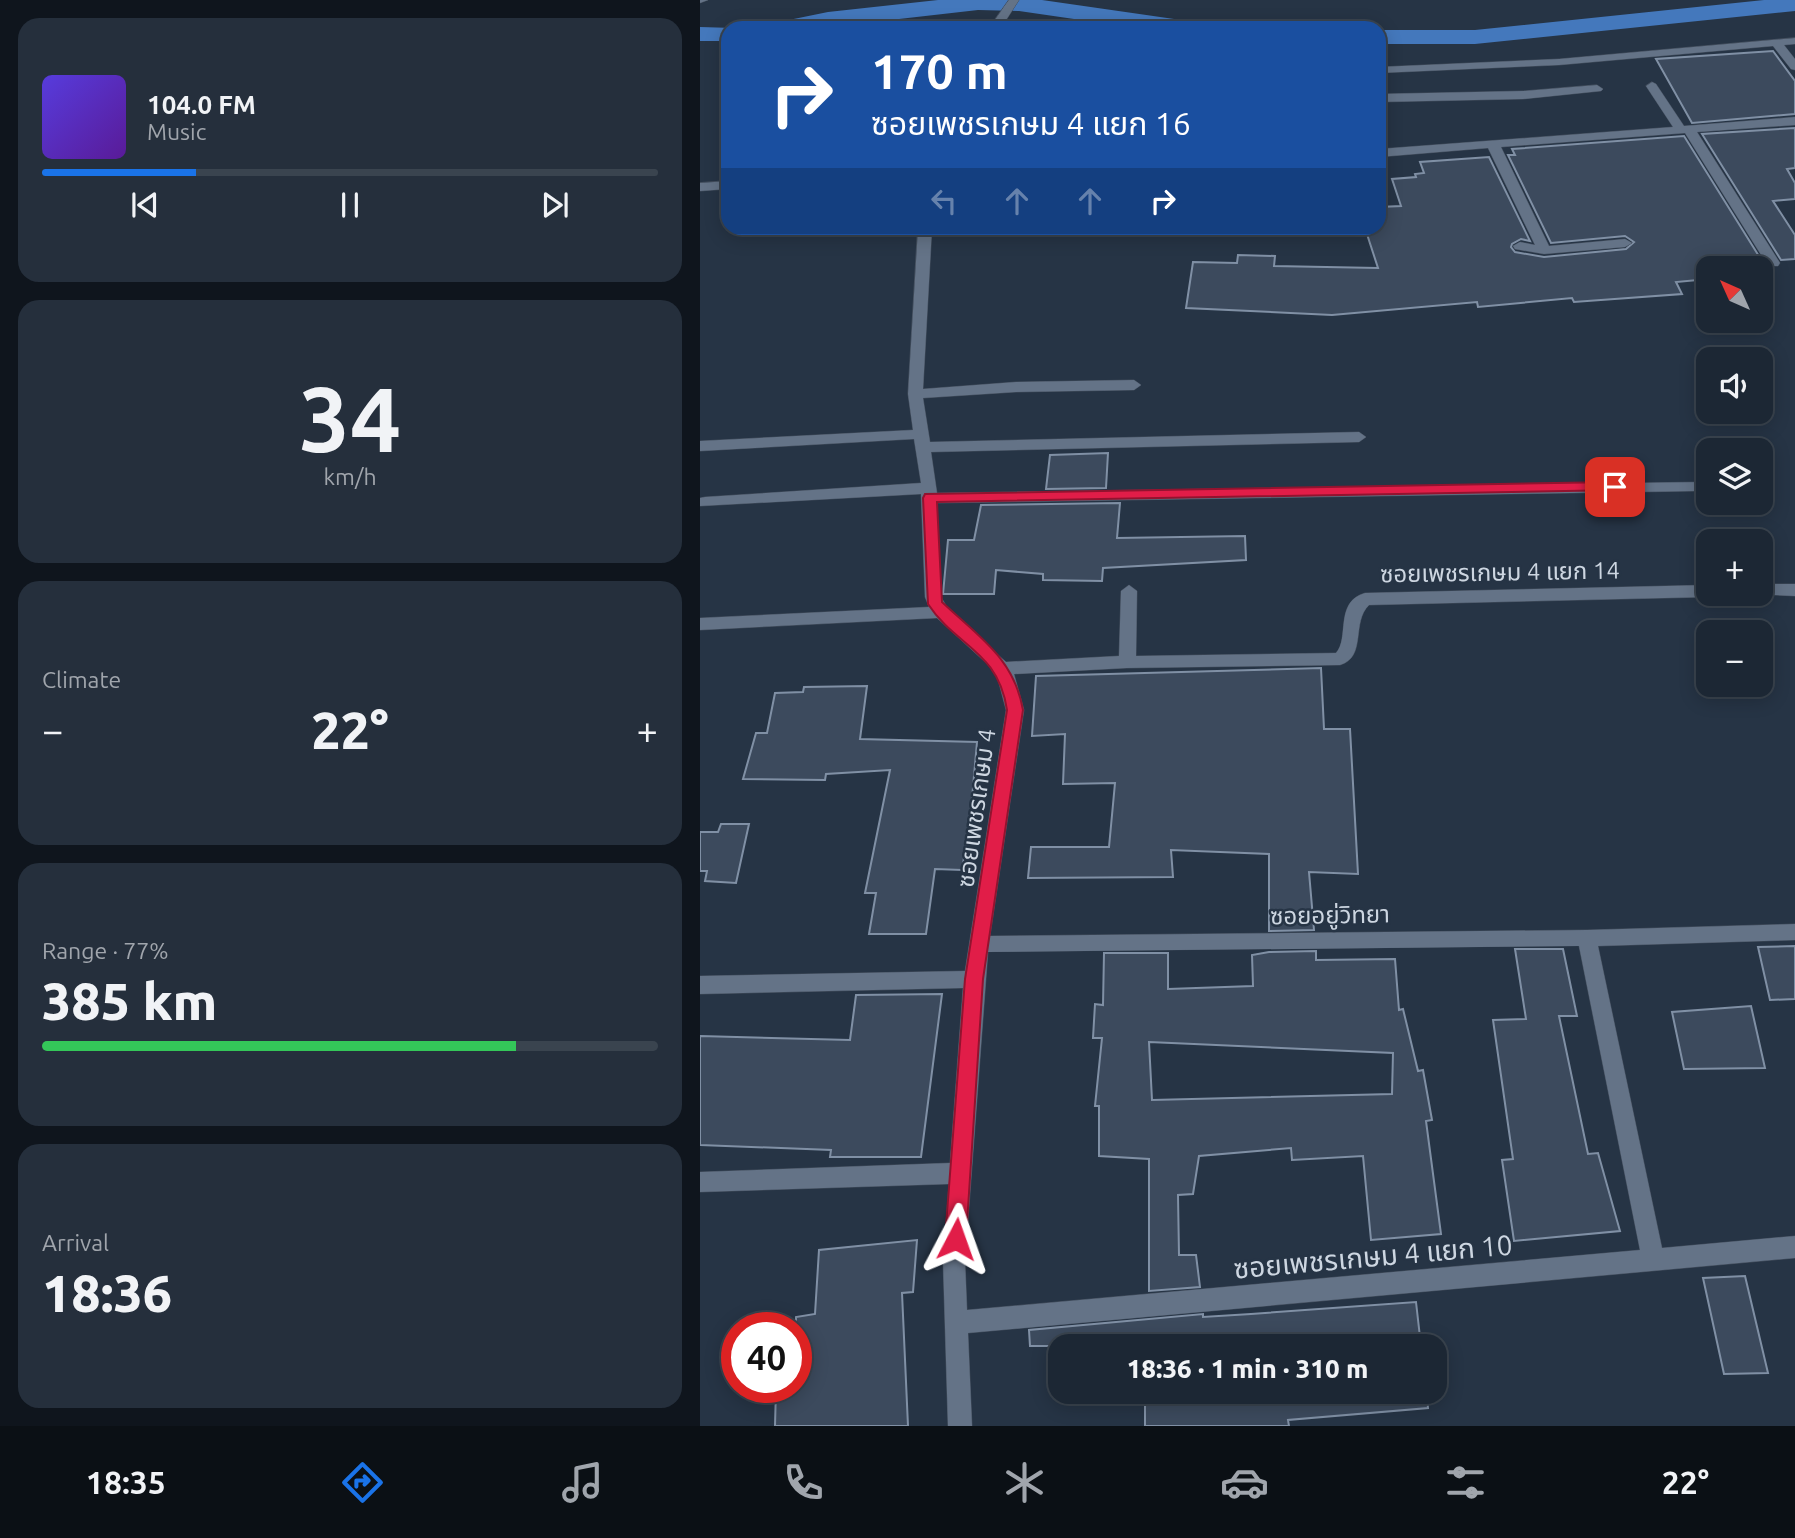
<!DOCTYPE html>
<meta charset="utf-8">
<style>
body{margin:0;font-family:Ubuntu,"Noto Sans Thai",sans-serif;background:#252f3c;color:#f1f3f6;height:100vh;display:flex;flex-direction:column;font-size:26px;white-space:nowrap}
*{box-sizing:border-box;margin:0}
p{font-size:23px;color:#a0a5ac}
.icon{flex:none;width:38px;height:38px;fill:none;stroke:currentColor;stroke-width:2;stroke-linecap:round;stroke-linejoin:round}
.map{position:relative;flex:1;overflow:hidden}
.side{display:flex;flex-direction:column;gap:18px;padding:18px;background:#0f151d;width:700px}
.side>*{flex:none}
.guide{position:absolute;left:21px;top:21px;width:665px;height:214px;border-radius:21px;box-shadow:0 4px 18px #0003,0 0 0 2px #3a444f;background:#1a4fa0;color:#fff;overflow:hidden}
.needle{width:46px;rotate:315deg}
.buttons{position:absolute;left:996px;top:256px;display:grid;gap:14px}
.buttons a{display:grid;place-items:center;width:77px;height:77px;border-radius:14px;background:#1c2734;box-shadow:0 4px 18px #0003,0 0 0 2px #3a444f;font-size:35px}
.speed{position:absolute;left:21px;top:1312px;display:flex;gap:14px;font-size:35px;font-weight:700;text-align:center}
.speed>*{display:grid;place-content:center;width:91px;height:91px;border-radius:50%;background:#1c2734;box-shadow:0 4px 18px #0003,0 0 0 2px #3a444f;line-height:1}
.speed .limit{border:10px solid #d22;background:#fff;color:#111}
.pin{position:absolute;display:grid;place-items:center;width:60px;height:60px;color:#fff;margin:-30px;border-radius:14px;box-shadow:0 4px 10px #0006}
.me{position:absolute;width:77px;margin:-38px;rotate:4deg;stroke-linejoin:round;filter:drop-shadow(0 0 5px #0008)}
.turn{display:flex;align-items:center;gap:24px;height:147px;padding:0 35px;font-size:32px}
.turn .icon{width:91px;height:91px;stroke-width:2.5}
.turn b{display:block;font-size:49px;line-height:60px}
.lanes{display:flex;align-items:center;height:66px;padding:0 35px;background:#0003;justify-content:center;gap:35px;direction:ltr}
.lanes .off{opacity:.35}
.big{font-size:52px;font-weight:800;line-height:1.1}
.side .tile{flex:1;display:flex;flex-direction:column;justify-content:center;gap:10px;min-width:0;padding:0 24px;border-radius:21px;background:#252f3c}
.side .dial{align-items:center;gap:0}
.dial b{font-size:91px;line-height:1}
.song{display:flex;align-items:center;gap:21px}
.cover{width:84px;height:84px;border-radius:10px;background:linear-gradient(135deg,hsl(250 70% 55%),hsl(270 70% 35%))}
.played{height:7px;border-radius:4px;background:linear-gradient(90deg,#1a73e8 25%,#3a444f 25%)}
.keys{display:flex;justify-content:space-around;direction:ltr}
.heat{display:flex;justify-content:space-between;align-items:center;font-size:38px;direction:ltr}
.charge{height:10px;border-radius:5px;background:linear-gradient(90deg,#34c759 77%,#3a444f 0)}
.trip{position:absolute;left:348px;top:1334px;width:399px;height:70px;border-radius:21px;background:#1c2734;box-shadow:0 4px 18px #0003,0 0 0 2px #3a444f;font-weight:800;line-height:70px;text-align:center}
.tab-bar{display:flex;height:112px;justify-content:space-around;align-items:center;background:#0b1015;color:#a0a5ac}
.tab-bar .icon{width:49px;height:49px}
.tab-bar .on{color:#1a73e8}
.tab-bar b{font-size:32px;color:#f1f3f6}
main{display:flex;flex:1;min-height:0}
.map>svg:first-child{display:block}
</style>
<main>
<section class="side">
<div class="tile">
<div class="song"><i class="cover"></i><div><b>104.0 FM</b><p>Music</p></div></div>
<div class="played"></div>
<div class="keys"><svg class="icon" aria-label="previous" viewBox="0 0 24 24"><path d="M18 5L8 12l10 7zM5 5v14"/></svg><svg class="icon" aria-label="pause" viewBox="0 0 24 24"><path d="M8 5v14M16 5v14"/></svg><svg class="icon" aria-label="next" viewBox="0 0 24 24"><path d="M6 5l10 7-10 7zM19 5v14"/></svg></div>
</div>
<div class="tile dial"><b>34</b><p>km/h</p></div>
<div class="tile"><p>Climate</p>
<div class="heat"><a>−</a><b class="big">22°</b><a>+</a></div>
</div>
<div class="tile"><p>Range · 77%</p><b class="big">385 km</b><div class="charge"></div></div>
<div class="tile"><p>Arrival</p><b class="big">18:36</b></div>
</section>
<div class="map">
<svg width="1095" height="1426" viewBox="0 0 1095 1426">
<rect width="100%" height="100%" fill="#263445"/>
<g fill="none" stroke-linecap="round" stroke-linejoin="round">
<path fill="#4478bc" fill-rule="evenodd" d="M 238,0 L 342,0 L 488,21 L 497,23 L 500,28 L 436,28 L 319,11 L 278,10 L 120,28 L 71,28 L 74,23 L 128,12 Z
M 1064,0 L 1095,0 L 1095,11 L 775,44 L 679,44 L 679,30 L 775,30 Z
M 0,27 L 34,28 L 28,28 L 28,41 L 0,41 Z"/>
</g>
<path fill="#3c4a5d" stroke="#8090a5" stroke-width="2" fill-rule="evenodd" d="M 1073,51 L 1095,81 L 1095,114 L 992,123 L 956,59 Z
M 1095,128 L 1095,168 L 1087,169 L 1095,183 L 1095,199 L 1073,201 L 1095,235 L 1095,259 L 1081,260 L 1002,134 Z
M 984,136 L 1062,261 L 1009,266 L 1008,279 L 976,282 L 982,294 L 874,302 L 872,298 L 778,307 L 777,302 L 632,315 L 486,308 L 493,262 L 537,263 L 538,255 L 575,256 L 574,266 L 678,268 L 665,228 L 679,228 L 679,207 L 701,206 L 692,179 L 716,177 L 715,174 L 724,173 L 720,162 L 789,157 L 830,241 L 821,239 L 812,244 L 811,247 L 815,252 L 844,257 L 926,249 L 934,242 L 925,236 L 851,243 L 808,155 L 815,155 L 812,149 Z
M 408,453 L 406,488 L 346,489 L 350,455 Z
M 420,503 L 417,538 L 545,536 L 546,560 L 403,568 L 402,581 L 343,580 L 343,574 L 296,570 L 294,594 L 243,594 L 248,540 L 274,540 L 281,505 Z
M 621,668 L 624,729 L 650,729 L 658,874 L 609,872 L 614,930 L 569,931 L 569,854 L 471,850 L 473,877 L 328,878 L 331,847 L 409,847 L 415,783 L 363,784 L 365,734 L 332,736 L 336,676 Z
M 167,686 L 160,739 L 277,742 L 270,821 L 262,870 L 235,869 L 226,934 L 169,934 L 176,893 L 165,893 L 190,770 L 126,774 L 125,780 L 43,779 L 56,733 L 67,733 L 75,693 L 103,692 L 104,687 Z
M 21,824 L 49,824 L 36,883 L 5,881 L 7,871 L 0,871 L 0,832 L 18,832 Z
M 1095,946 L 1095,999 L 1070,1000 L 1058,947 Z
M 815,949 L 863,949 L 877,1016 L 859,1016 L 888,1154 L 898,1153 L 920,1231 L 814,1241 L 802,1160 L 813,1159 L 793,1020 L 826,1019 Z
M 616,951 L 616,960 L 695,959 L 699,1010 L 703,1009 L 718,1071 L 723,1070 L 732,1120 L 726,1121 L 741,1234 L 671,1240 L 663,1156 L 592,1160 L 591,1148 L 499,1156 L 493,1194 L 478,1195 L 479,1255 L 496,1255 L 500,1287 L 449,1291 L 449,1159 L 399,1156 L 399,1106 L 395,1106 L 402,1038 L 393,1038 L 395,1004 L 403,1005 L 404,953 L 468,953 L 468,989 L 553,986 L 552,955 L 569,952 ZM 449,1042 L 693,1053 L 692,1094 L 452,1100 Z
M 242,994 L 221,1157 L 130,1157 L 131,1150 L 0,1145 L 0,1036 L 150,1040 L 156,995 Z
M 1051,1006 L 1065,1068 L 984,1069 L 972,1012 Z
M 217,1240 L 213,1292 L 202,1293 L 208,1426 L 75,1426 L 76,1388 L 96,1388 L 96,1317 L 115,1314 L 119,1250 Z
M 1045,1276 L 1068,1373 L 1024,1374 L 1003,1278 Z
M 716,1302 L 721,1346 L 330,1346 L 329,1330 L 503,1314 L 503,1317 L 551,1314 Z
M 428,1391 L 726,1391 L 728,1408 L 588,1420 L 589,1426 L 445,1426 L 445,1394 L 429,1395 Z"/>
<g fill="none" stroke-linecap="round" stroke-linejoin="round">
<defs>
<path id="minor" d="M 0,0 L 8,0 L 0,3 Z
M 309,0 L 319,0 L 301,28 L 289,28 Z
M 1095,38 L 1095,44 L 1084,45 L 1095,59 L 1095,70 L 1091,69 L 1073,46 L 859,65 L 679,73 L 679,67 L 859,59 Z
M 952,82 L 956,84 L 984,126 L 1095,117 L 1095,125 L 997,132 L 1080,263 L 1078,266 L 1068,266 L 985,133 L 801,147 L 849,246 L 925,239 L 932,243 L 925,247 L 844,254 L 815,249 L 813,246 L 820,242 L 835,245 L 788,148 L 679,157 L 679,149 L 973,127 L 946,86 Z
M 897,85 L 903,89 L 901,91 L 823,99 L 679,102 L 679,94 L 823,91 Z
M 28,181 L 28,189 L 0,191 L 0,183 Z
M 218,228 L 232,228 L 223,389 L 316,382 L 434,380 L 441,385 L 434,390 L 316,392 L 223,398 L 230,442 L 659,432 L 666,437 L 659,442 L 231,452 L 237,493 L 1002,482 L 1005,486 L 1002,490 L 997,491 L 237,503 L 241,597 L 250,612 L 306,662 L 419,656 L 421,591 L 429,585 L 437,591 L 436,656 L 636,653 C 650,638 634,602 665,593 L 1008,585 L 1008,593 L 1015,593 L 1008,597 L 669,605 C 651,622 667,657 640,665 L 427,668 L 314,674 L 324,710 L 290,936 L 887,930 L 1095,924 L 1095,940 L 898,946 L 962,1248 L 1095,1236 L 1095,1258 L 268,1333 L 272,1426 L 248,1426 L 243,1261 L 249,1184 L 0,1192 L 0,1172 L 250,1163 L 263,988 L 0,994 L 0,976 L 265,971 L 306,710 L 296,672 L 237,618 L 0,630 L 0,618 L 229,607 L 225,597 L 221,494 L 0,506 L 0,498 L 5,497 L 221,483 L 214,439 L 0,451 L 0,441 L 213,430 L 208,394 ZM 879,946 L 940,1250 L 267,1310 L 265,1261 L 288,952 Z
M 467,228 L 482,228 L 485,231 L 478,235 Z
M 1060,584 L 1095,584 L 1095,596 L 1054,594 L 1060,593 Z"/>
</defs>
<use href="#minor" stroke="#444f5e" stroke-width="1"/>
<use href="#minor" fill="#647387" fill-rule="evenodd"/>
</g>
<path fill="#e11d48" stroke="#92132f" stroke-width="2" d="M 915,482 L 922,487 L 920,490 L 237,502 L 242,602 C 279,637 314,658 323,710 L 283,979 L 266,1239 L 263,1246 L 256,1249 L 248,1246 L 245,1239 L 265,979 L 307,710 C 298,650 256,647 228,604 L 223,498 L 225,494 Z"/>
<g text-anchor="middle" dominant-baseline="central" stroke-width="5" stroke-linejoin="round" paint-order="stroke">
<g font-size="24" fill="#cdd6e1" stroke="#263445">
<text transform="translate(800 572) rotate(-1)">ซอยเพชรเกษม 4 แยก 14</text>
<text transform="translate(276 808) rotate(-82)">ซอยเพชรเกษม 4</text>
<text transform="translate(630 915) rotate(-1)">ซอยอยู่วิทยา</text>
</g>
<g font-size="28" fill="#cdd6e1" stroke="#263445">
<text transform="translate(673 1256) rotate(-5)">ซอยเพชรเกษม 4 แยก 10</text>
</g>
</g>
</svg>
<div class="buttons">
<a><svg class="needle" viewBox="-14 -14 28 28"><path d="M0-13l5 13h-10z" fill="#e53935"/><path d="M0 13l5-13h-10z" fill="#a0a5ac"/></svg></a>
<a><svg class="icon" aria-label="sound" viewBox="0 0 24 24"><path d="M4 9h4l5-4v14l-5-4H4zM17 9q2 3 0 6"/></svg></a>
<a><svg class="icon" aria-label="layers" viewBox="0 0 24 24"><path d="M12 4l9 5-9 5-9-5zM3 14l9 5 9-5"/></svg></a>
<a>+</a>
<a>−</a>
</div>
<div class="speed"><div class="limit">40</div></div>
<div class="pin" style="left:915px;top:487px;background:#d93025"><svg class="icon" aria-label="arrive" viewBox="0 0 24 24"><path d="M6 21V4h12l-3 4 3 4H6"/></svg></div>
<svg class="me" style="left:256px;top:1239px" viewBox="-20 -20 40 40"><path d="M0-17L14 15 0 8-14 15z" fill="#e11d48" stroke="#fff" stroke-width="4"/></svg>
<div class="trip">18:36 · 1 min · 310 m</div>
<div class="guide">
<div class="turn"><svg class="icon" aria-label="right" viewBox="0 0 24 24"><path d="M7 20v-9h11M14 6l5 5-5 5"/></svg><div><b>170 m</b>ซอยเพชรเกษม 4 แยก 16</div></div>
<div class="lanes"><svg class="icon off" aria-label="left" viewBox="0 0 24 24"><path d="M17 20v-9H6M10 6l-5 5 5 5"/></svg><svg class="icon off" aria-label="ahead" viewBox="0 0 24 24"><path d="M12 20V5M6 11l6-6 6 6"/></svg><svg class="icon off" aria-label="ahead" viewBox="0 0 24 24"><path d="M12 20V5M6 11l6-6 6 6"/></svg><svg class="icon" aria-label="right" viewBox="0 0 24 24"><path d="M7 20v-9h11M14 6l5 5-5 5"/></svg></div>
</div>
</div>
</main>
<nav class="tab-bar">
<b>18:35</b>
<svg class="icon on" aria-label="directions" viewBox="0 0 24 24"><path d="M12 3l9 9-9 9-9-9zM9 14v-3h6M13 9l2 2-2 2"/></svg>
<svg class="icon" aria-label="music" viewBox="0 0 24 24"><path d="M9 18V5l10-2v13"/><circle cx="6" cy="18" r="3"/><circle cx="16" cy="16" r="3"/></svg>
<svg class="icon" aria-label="phone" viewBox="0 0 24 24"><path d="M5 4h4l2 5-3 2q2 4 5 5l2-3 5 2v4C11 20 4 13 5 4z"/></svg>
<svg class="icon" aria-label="climate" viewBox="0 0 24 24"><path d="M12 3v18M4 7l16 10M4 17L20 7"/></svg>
<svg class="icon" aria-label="car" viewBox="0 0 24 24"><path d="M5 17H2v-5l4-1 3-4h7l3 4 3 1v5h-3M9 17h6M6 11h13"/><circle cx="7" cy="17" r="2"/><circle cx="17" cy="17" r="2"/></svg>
<svg class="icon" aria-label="filters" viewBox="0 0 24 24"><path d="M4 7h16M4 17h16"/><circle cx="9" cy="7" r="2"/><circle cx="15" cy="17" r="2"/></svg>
<b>22°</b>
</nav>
